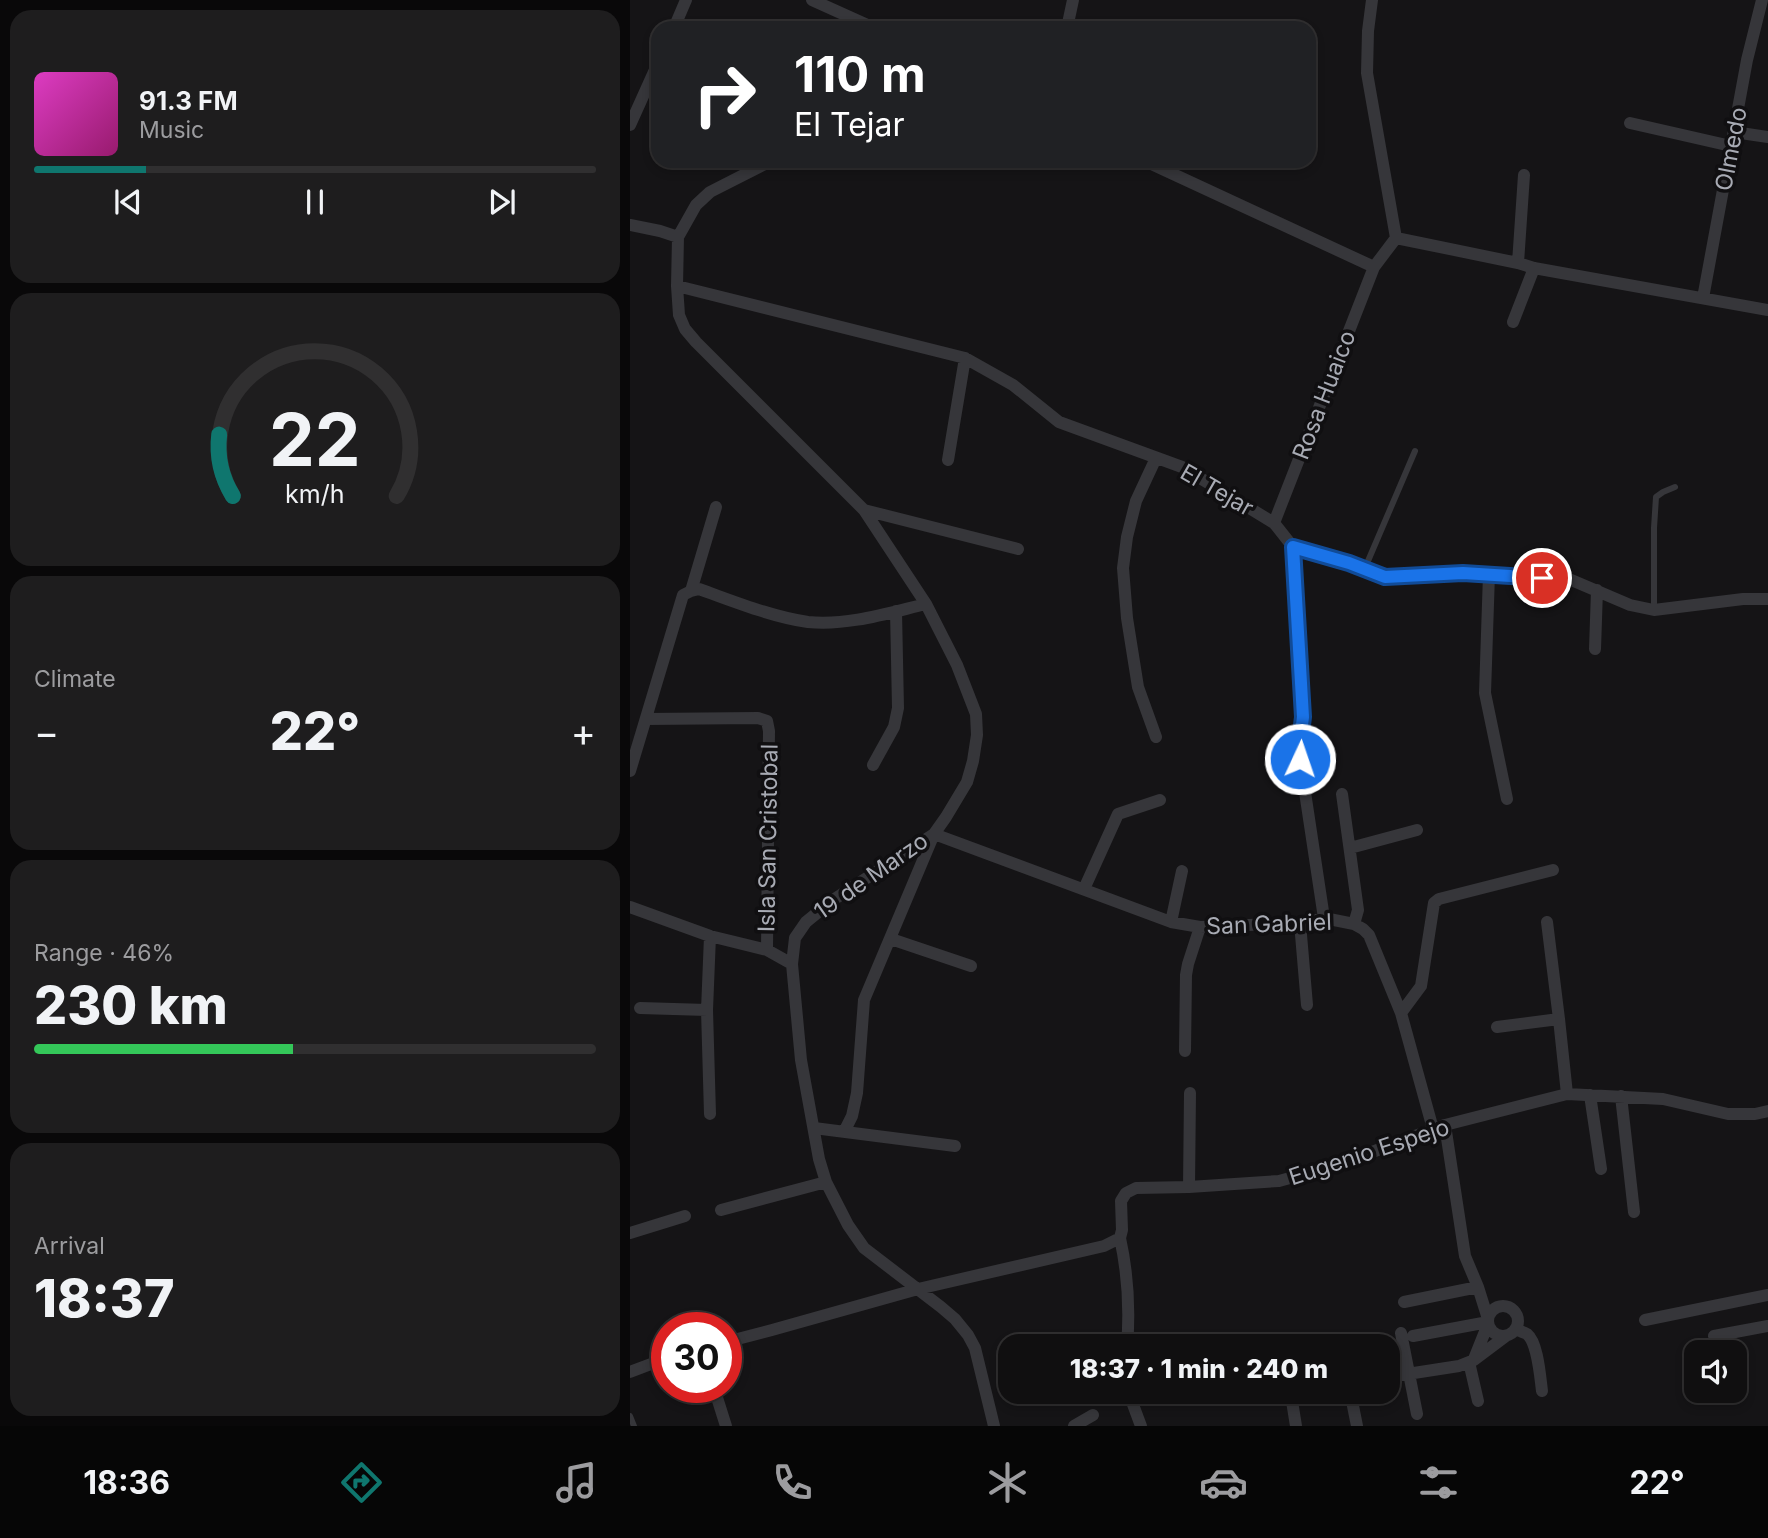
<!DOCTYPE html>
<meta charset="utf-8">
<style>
body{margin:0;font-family:Inter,sans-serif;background:#1e1d1e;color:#f1f3f6;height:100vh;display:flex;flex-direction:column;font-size:26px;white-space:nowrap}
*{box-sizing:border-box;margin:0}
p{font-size:23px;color:#9c9c9f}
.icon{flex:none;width:38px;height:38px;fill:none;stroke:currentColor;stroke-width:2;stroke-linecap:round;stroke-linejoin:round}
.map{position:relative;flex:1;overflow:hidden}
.sheet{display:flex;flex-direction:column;gap:10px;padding:10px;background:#090809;width:630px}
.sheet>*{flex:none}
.top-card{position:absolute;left:21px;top:21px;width:665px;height:147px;border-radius:21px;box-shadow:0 4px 10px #0003,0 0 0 2px #302f30;background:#202124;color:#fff;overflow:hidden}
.fabs{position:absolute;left:1054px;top:1340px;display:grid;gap:14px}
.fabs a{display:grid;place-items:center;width:63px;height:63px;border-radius:14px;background:#100f10;box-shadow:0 4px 10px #0003,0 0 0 2px #302f30;font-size:35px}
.speed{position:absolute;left:21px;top:1312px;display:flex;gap:14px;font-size:35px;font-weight:700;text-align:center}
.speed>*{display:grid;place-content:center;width:91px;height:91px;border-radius:50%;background:#100f10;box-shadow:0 4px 10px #0003,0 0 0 2px #302f30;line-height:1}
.speed .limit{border:10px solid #d22;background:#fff;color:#111}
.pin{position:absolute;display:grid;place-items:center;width:60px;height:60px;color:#fff;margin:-30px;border:4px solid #fff;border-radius:50%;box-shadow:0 2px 7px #0007}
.me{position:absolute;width:77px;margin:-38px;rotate:3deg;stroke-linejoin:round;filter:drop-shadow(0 0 5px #0008)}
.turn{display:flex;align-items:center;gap:24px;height:147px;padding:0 28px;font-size:32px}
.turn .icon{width:91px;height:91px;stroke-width:2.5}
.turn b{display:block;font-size:49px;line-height:60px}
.big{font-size:52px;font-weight:800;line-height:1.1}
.sheet .widget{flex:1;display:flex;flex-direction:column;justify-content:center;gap:10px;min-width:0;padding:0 24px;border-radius:21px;background:#1e1d1e}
.sheet .dial{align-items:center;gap:0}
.dial svg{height:182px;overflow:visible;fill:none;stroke:#302f30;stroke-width:7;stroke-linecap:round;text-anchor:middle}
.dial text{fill:#f1f3f6;stroke:none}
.song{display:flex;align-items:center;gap:21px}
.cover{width:84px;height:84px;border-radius:10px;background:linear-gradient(135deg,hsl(310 70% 55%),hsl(320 70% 35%))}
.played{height:7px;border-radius:4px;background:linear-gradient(90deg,#0f766e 20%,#302f30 20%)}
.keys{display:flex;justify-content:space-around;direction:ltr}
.heat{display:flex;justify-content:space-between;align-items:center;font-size:38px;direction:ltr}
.charge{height:10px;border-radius:5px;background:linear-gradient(90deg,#34c759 46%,#302f30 0)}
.trip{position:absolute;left:368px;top:1334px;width:402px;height:70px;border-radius:21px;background:#100f10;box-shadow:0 4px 10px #0003,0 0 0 2px #302f30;font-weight:800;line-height:70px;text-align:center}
.tab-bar{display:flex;height:112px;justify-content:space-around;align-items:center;background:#060606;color:#9c9c9f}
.tab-bar .icon{width:49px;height:49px}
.tab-bar .current{color:#0f766e}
.tab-bar b{font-size:32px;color:#f1f3f6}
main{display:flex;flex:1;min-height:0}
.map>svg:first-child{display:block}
</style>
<main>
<section class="sheet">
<div class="widget">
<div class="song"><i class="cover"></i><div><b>91.3 FM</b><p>Music</p></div></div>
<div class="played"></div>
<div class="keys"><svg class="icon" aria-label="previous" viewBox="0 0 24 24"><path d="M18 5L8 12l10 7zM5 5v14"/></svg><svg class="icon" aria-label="pause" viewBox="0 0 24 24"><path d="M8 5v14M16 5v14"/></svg><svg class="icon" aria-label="next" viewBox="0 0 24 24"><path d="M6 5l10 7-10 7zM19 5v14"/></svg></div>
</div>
<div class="widget dial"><svg viewBox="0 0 100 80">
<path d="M14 69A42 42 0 1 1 86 69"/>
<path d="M14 69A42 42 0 0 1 8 42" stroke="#0f766e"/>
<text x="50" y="56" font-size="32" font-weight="700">22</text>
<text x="50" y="72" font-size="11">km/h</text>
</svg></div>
<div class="widget"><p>Climate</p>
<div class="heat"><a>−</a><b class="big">22°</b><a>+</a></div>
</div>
<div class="widget"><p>Range · 46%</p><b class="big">230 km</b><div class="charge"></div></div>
<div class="widget"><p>Arrival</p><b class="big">18:37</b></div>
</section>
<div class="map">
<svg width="1138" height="1426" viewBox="0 0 1138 1426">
<rect width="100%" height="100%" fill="#151416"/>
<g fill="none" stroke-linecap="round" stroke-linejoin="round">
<path stroke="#36363a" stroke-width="6" d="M 735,568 L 785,451
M 1024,610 L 1024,528 L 1026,497 L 1033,492 L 1045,487
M 0,1416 L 4,1426"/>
<path stroke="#36363a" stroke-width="12" d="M 182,0 L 244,28
M 44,28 L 56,0
M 437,28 L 443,0
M 1000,123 L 1101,146
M 0,125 L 28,63
M 1104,132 L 1138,137
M 141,161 L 80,192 L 66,205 L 48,237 L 47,286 L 49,315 L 55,329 L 66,342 L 234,510 L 296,604 L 327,665 L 346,714 L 347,735 L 343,761 L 337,782 L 316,817 L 304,834 L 203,900 L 176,922 L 165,938 L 162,964 L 171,1060 L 189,1159 L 196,1182 L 218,1225 L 234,1248 L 311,1307 L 325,1319 L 338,1335 L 345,1348 L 364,1426
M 515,161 L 744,267
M 0,225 L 30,231 L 48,237
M 766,238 L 888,263 L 904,268 L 1138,310
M 888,263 L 894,175
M 47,286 L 335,358 L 383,385 L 429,422 L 552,467 L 644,523 L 663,547 L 735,568 L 755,577 L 833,573 L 939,579 L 1000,605 L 1024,610 L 1113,599 L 1138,599
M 1073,298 L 1117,60 L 1132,0
M 883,322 L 904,268
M 526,458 L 506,501 L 497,537 L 493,568 L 497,618 L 508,687 L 526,737
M 318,460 L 335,358
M 234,510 L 388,549
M 644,523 L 744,267 L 766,238 L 737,73 L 738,31 L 742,0
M 663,547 L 673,717 L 670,741 L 670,759 L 694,918
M 859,574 L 855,693 L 877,799
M 61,591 L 69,589 C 103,601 142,617 178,622 C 218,626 258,613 296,604
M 61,591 L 86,507
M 965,649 L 967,590
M 16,719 L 128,718 L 137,721 L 139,731 L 137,950
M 243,765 L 264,727 L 268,708 L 266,611
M 0,771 L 53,595 L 61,591
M 712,794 L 728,910 L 724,924
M 720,848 L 787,830
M 454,889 L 488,814 L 530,800
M 0,907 L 80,936 L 137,950 L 162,964
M 541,922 L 552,871
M 917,922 L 929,1019
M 670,923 L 677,1005
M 261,939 L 341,966
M 10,1008 L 77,1010
M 771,1013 L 791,986 L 804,903 L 809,899 L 923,870
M 867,1027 L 929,1019 L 937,1094
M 555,1051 L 556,975 L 558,964 L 570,927
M 960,1095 L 971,1169
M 991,1096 L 1004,1212
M 80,1114 L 77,1010 L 80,936
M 815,1125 L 835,1256 L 848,1287 L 858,1319
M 184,1128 L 325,1146
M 214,1132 L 222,1116 L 227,1093 L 234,1000 L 304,834 L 541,922 L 570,927 L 670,923 L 694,918 L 724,924 L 733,929 L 739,935 L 771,1013 L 803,1129
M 559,1187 L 560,1093
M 91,1210 L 196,1182
M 0,1233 L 55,1216
M 490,1238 C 498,1274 500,1309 497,1346
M 774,1302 L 848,1287
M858 1321a15 15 0 1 1 30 0a15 15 0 1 1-30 0Z
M 1015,1320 L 1138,1295
M 886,1329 C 889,1331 893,1332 897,1334 C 908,1343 910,1376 912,1391
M 771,1333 L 787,1414
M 783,1336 L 858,1322
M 1084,1336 L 1138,1326
M 96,1342 L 142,1330 L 288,1289 L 474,1246 L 490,1238 L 492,1230 L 491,1201 L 496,1193 L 506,1188 L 559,1187 L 649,1181 L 707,1165 L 815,1125 L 937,1094 L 1033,1099 L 1098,1114 L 1125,1114 L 1138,1111
M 844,1359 L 858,1324
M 839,1362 L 848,1401
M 0,1372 L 37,1358
M 758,1377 L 829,1366 L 844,1360 L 876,1336
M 84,1388 L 96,1426
M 498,1391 L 511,1426
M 720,1391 L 727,1426
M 444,1426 L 463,1415
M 666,1426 L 661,1395 L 679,1391"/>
</g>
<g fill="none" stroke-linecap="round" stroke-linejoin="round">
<defs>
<path id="route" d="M 670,759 L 670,741 L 673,717 L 663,547 L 719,563 L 755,577 L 833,573 L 912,578"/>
</defs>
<use href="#route" stroke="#114b97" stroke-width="18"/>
<use href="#route" stroke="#1a73e8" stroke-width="12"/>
</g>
<g text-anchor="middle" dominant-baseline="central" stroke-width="7" stroke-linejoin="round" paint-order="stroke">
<g font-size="23" fill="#a8abb4" stroke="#100f11">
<text transform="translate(1101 149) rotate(-79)">Olmedo</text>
<text transform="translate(694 395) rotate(-69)">Rosa Huaico</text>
<text transform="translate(587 490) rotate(30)">El Tejar</text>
<text transform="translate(138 838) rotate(-89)">Isla San Cristobal</text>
<text transform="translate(241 876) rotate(-35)">19 de Marzo</text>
<text transform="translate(639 924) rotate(-2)">San Gabriel</text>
<text transform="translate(739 1152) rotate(-18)">Eugenio Espejo</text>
</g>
</g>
</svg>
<div class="fabs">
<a><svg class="icon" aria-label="sound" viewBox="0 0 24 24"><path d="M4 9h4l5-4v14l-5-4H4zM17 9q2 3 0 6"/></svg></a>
</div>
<div class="speed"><div class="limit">30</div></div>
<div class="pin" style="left:912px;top:578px;background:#d93025"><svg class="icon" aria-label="arrive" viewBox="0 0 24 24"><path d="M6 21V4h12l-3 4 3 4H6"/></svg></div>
<svg class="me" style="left:670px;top:759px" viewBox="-20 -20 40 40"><circle r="17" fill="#1a73e8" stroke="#fff" stroke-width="3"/><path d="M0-11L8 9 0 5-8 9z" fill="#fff"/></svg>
<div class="trip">18:37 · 1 min · 240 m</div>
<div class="top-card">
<div class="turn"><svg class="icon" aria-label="right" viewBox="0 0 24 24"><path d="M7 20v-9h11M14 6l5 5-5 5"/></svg><div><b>110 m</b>El Tejar</div></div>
</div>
</div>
</main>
<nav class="tab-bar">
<b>18:36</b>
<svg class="icon current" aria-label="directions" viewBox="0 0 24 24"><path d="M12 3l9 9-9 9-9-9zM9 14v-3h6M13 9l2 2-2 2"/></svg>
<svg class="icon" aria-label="music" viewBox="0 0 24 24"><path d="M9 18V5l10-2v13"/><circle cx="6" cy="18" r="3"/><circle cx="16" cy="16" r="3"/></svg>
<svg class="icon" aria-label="phone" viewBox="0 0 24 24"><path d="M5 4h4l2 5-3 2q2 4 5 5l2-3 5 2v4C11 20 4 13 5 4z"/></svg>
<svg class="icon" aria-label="climate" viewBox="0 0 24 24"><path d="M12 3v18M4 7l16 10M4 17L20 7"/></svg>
<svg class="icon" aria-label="car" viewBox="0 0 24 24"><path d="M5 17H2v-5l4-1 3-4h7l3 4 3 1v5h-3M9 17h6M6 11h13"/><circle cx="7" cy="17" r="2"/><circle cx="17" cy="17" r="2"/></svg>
<svg class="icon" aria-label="filters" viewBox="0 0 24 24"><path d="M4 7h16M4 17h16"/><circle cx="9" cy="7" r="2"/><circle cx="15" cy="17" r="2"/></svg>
<b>22°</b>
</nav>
